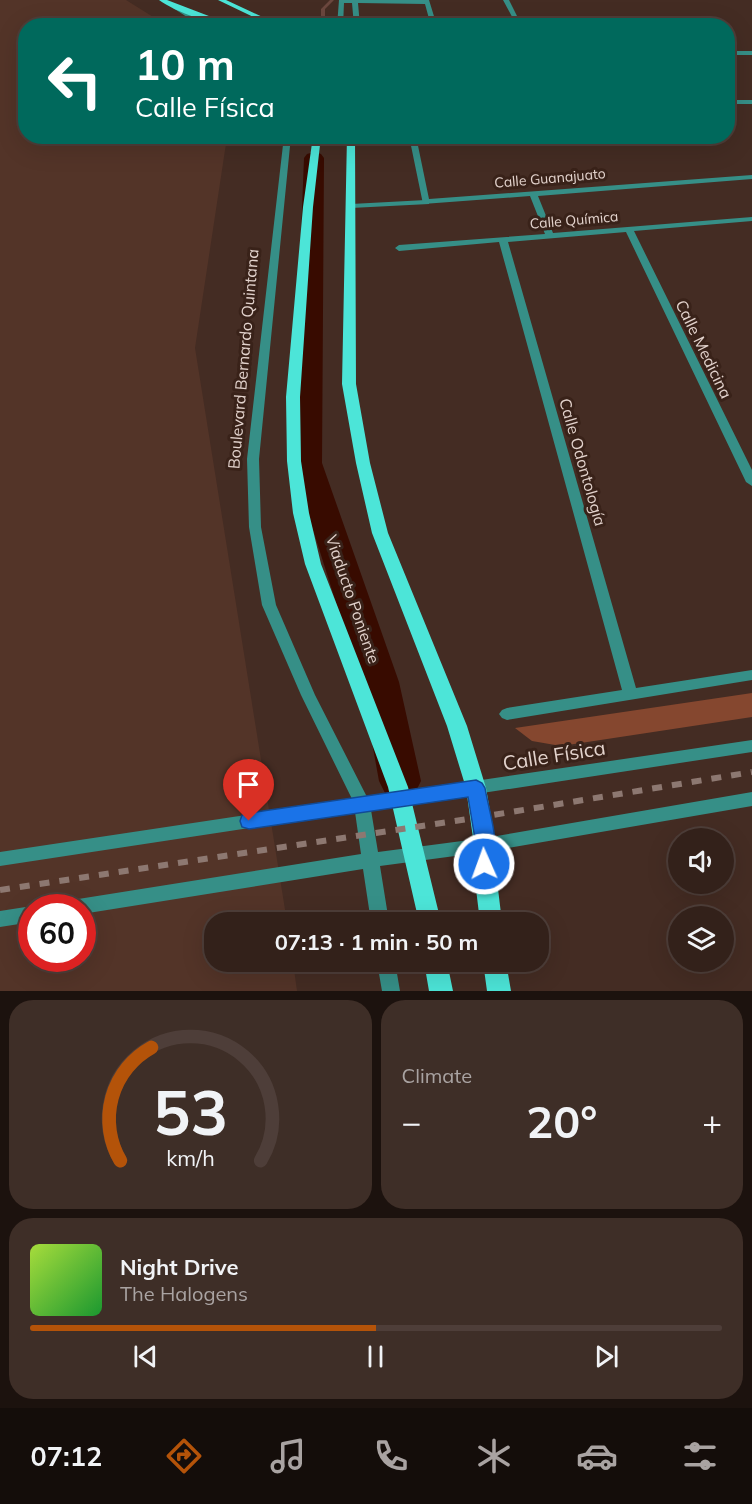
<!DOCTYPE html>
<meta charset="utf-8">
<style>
body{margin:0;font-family:Mulish,sans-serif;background:#3e2e27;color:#f1f3f6;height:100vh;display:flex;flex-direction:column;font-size:22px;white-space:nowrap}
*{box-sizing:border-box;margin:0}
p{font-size:20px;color:#a9a3a2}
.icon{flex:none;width:33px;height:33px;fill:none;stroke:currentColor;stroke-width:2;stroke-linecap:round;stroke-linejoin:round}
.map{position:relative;height:991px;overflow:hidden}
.panel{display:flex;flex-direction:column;gap:9px;padding:9px;background:#1c120e;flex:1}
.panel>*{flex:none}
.banner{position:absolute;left:18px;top:18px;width:717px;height:126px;border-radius:24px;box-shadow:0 6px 24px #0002,0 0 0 2px #4e3e39;background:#00695c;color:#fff;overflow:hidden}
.fabs{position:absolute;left:668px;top:828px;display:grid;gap:12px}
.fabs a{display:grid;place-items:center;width:66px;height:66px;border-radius:50%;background:#33211a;box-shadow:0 6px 24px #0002,0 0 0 2px #4e3e39;font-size:30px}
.speed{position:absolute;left:18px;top:894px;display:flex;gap:12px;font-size:30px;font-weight:700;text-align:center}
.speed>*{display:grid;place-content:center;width:78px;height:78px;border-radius:50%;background:#33211a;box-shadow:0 6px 24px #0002,0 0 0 2px #4e3e39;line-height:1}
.speed .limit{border:9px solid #d22;background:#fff;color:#111}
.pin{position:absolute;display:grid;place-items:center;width:51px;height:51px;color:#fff;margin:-62px -26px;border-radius:50% 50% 50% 0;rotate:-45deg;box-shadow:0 0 6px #0007}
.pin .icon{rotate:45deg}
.me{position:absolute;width:66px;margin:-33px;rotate:358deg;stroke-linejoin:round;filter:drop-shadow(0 0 4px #0008)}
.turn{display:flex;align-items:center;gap:21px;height:126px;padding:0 18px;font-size:27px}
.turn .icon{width:78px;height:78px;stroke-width:2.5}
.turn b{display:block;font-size:42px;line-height:51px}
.big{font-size:45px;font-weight:700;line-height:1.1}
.panel .widget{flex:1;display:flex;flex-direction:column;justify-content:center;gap:9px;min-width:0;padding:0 21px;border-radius:24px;background:#3e2e27}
.panel .dial{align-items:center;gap:0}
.dial svg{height:156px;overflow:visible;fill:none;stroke:#4e3e39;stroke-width:7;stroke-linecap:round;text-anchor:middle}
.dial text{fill:#f1f3f6;stroke:none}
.song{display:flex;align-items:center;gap:18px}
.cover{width:72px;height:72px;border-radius:9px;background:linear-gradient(135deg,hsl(80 70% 55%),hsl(130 70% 35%))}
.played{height:6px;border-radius:3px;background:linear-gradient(90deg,#b45309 50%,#4e3e39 50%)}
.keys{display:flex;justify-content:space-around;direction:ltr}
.heat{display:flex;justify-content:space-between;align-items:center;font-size:33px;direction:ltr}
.panel .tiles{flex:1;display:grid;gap:9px;grid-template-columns:1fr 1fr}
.widget:last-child{grid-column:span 2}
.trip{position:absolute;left:204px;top:912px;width:345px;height:60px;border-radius:24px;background:#33211a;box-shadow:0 6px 24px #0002,0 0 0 2px #4e3e39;font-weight:700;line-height:60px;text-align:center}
.tabs{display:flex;height:96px;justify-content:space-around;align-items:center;background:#140d0a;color:#a9a3a2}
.tabs .icon{width:42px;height:42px}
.tabs .current{color:#b45309}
.tabs b{font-size:27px;color:#f1f3f6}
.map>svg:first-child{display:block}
</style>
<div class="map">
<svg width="752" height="991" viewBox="0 0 752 991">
<rect width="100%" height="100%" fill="#442c23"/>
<path fill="#533428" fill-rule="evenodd" d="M 0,0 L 126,0 L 166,25 L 26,26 L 26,136 L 227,137 L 195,348 L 287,922 L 214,922 L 214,962 L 293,962 L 297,991 L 0,991 ZM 32,908 L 82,908 L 82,958 L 32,958 Z"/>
<path fill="#85472f" d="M 752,693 L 752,717 L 561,746 L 532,741 L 515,728 Z"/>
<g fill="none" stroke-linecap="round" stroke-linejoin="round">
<path fill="#6b473e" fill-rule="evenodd" d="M 330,0 L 334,0 L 325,9 L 325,26 L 321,26 L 321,9 Z"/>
<path fill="#380b00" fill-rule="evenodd" d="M 314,152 L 321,154 L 324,158 L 322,463 L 399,682 L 421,781 L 415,793 L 400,798 L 385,793 L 379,781 L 361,682 L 292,463 L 304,158 L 307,154 Z"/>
<path fill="#368f87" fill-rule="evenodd" d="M 426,200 L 429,200 L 429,204 L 351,208 L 347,206 L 351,204 Z"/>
<path fill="#368f87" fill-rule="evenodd" d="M 339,0 L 429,0 L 437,26 L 431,26 L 425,4 L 358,3 L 360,26 L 354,26 L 352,3 L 344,3 L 343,26 L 337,26 Z
M 503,0 L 509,0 L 522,26 L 517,26 Z
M 728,51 L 752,51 L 752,55 L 728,55 Z
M 728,100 L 752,100 L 752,104 L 728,104 Z
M 409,136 L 416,136 L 429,199 L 752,175 L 752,179 L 538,196 L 553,233 L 752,217 L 752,221 L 634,231 L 752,470 L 752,486 L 746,482 L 626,232 L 508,242 L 636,688 L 752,670 L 752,680 L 507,720 L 502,718 L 499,714 L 502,710 L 507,708 L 622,690 L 499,242 L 399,251 L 395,248 L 399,245 L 545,234 L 530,196 L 423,204 Z"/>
<path fill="#368f87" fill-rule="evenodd" d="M 173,6 L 177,6 L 208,26 L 201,26 L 173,8 Z
M 284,136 L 291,136 L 259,459 L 261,527 L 276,605 L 315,695 L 367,797 L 752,740 L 752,752 L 371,810 L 378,852 L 485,838 L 752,792 L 752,806 L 485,852 L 380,866 L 389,922 L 371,922 L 363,869 L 82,914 L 82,908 L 63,908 L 66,902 L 72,900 L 361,854 L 355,812 L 0,866 L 0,852 L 352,799 L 301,695 L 262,605 L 249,527 L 247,459 Z
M 32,906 L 36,908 L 32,908 L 32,922 L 0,927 L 0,911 Z
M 377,962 L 395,962 L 400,991 L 382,991 Z"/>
<path fill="#4ce5d8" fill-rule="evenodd" d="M 159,0 L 167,0 L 235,26 C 215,26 175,12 159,0 Z
M 218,0 L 226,0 L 282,26 L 272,26 Z
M 313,136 L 321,136 L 313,207 L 300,397 L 301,461 L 309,513 L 321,564 L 408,787 L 441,922 L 419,922 L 388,787 L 305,564 L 293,513 L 287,461 L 286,397 L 303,207 Z
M 347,136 L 355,136 L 356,384 L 370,463 L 388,533 L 467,726 L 486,788 L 496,845 L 495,864 L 502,922 L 480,922 L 473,864 L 474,845 L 466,788 L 447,726 L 372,533 L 356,463 L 342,384 Z
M 424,962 L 447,962 L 453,991 L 429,991 Z
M 483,962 L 506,962 L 511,991 L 487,991 Z"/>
<path stroke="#8d7871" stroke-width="6" stroke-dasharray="10 10" stroke-linecap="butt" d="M 0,890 L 481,817 L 752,772"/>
</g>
<path fill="#1a73e8" stroke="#114b97" stroke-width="1.5" d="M 476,780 L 482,783 L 485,788 C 489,812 502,847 491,870 L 484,873 L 478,870 L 475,864 L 476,845 L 468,797 L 249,829 L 242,827 L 240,821 L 242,815 L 249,813 Z"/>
<g text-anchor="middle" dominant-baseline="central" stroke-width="6" stroke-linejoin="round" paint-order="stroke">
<g font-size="14" fill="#e3d3cd" stroke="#392219">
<text transform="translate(550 178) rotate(-5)">Calle Guanajuato</text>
<text transform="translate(574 220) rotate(-5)">Calle Química</text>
</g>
<g font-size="16" fill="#e3d3cd" stroke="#392219">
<text transform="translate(704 349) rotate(64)">Calle Medicina</text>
<text transform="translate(243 359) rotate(-85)">Boulevard Bernardo Quintana</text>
<text transform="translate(583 462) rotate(74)">Calle Odontología</text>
<text transform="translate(353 599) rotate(71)">Viaducto Poniente</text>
</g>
<g font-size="20" fill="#e3d3cd" stroke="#392219">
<text transform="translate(554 755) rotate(-9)">Calle Física</text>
</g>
</g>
</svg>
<div class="fabs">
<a><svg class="icon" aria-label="sound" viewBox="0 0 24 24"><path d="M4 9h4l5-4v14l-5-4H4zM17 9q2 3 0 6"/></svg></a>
<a><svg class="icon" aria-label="layers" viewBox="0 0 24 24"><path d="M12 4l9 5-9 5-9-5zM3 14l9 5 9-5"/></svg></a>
</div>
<div class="speed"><div class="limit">60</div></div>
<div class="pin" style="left:249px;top:821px;background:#d93025"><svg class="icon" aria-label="arrive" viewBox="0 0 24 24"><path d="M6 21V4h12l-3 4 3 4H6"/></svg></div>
<svg class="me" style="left:484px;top:864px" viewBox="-20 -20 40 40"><circle r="17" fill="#1a73e8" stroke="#fff" stroke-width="3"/><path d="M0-11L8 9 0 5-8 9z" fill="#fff"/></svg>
<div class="trip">07:13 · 1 min · 50 m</div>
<div class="banner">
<div class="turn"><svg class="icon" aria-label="left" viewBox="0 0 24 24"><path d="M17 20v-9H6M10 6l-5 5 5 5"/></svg><div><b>10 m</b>Calle Física</div></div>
</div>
</div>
<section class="panel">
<div class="tiles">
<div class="widget dial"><svg viewBox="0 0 100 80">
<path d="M14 69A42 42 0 1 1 86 69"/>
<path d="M14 69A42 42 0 0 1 30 11" stroke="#b45309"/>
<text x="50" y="56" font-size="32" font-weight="700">53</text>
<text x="50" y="72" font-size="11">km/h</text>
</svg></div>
<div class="widget"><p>Climate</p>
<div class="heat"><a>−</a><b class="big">20°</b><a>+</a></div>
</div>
<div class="widget">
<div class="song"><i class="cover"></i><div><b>Night Drive</b><p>The Halogens</p></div></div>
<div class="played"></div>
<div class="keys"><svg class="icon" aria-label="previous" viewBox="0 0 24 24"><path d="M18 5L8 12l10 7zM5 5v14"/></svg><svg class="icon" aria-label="pause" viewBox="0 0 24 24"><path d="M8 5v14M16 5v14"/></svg><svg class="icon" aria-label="next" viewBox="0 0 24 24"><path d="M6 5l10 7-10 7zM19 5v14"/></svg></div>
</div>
</div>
</section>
<nav class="tabs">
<b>07:12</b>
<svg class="icon current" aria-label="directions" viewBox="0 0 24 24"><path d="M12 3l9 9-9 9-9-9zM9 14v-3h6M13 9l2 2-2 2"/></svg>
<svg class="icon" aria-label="music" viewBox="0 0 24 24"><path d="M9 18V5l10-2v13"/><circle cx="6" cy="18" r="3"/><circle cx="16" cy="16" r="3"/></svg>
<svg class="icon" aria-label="phone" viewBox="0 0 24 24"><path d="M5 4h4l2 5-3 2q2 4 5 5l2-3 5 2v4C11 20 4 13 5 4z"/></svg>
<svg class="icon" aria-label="climate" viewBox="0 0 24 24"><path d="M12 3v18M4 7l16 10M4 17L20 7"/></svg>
<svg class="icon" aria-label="car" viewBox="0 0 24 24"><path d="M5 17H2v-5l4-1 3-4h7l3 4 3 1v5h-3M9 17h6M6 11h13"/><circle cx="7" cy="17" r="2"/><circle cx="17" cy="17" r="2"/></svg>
<svg class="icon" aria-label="filters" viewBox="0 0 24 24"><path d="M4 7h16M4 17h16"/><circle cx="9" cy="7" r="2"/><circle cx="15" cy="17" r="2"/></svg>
</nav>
